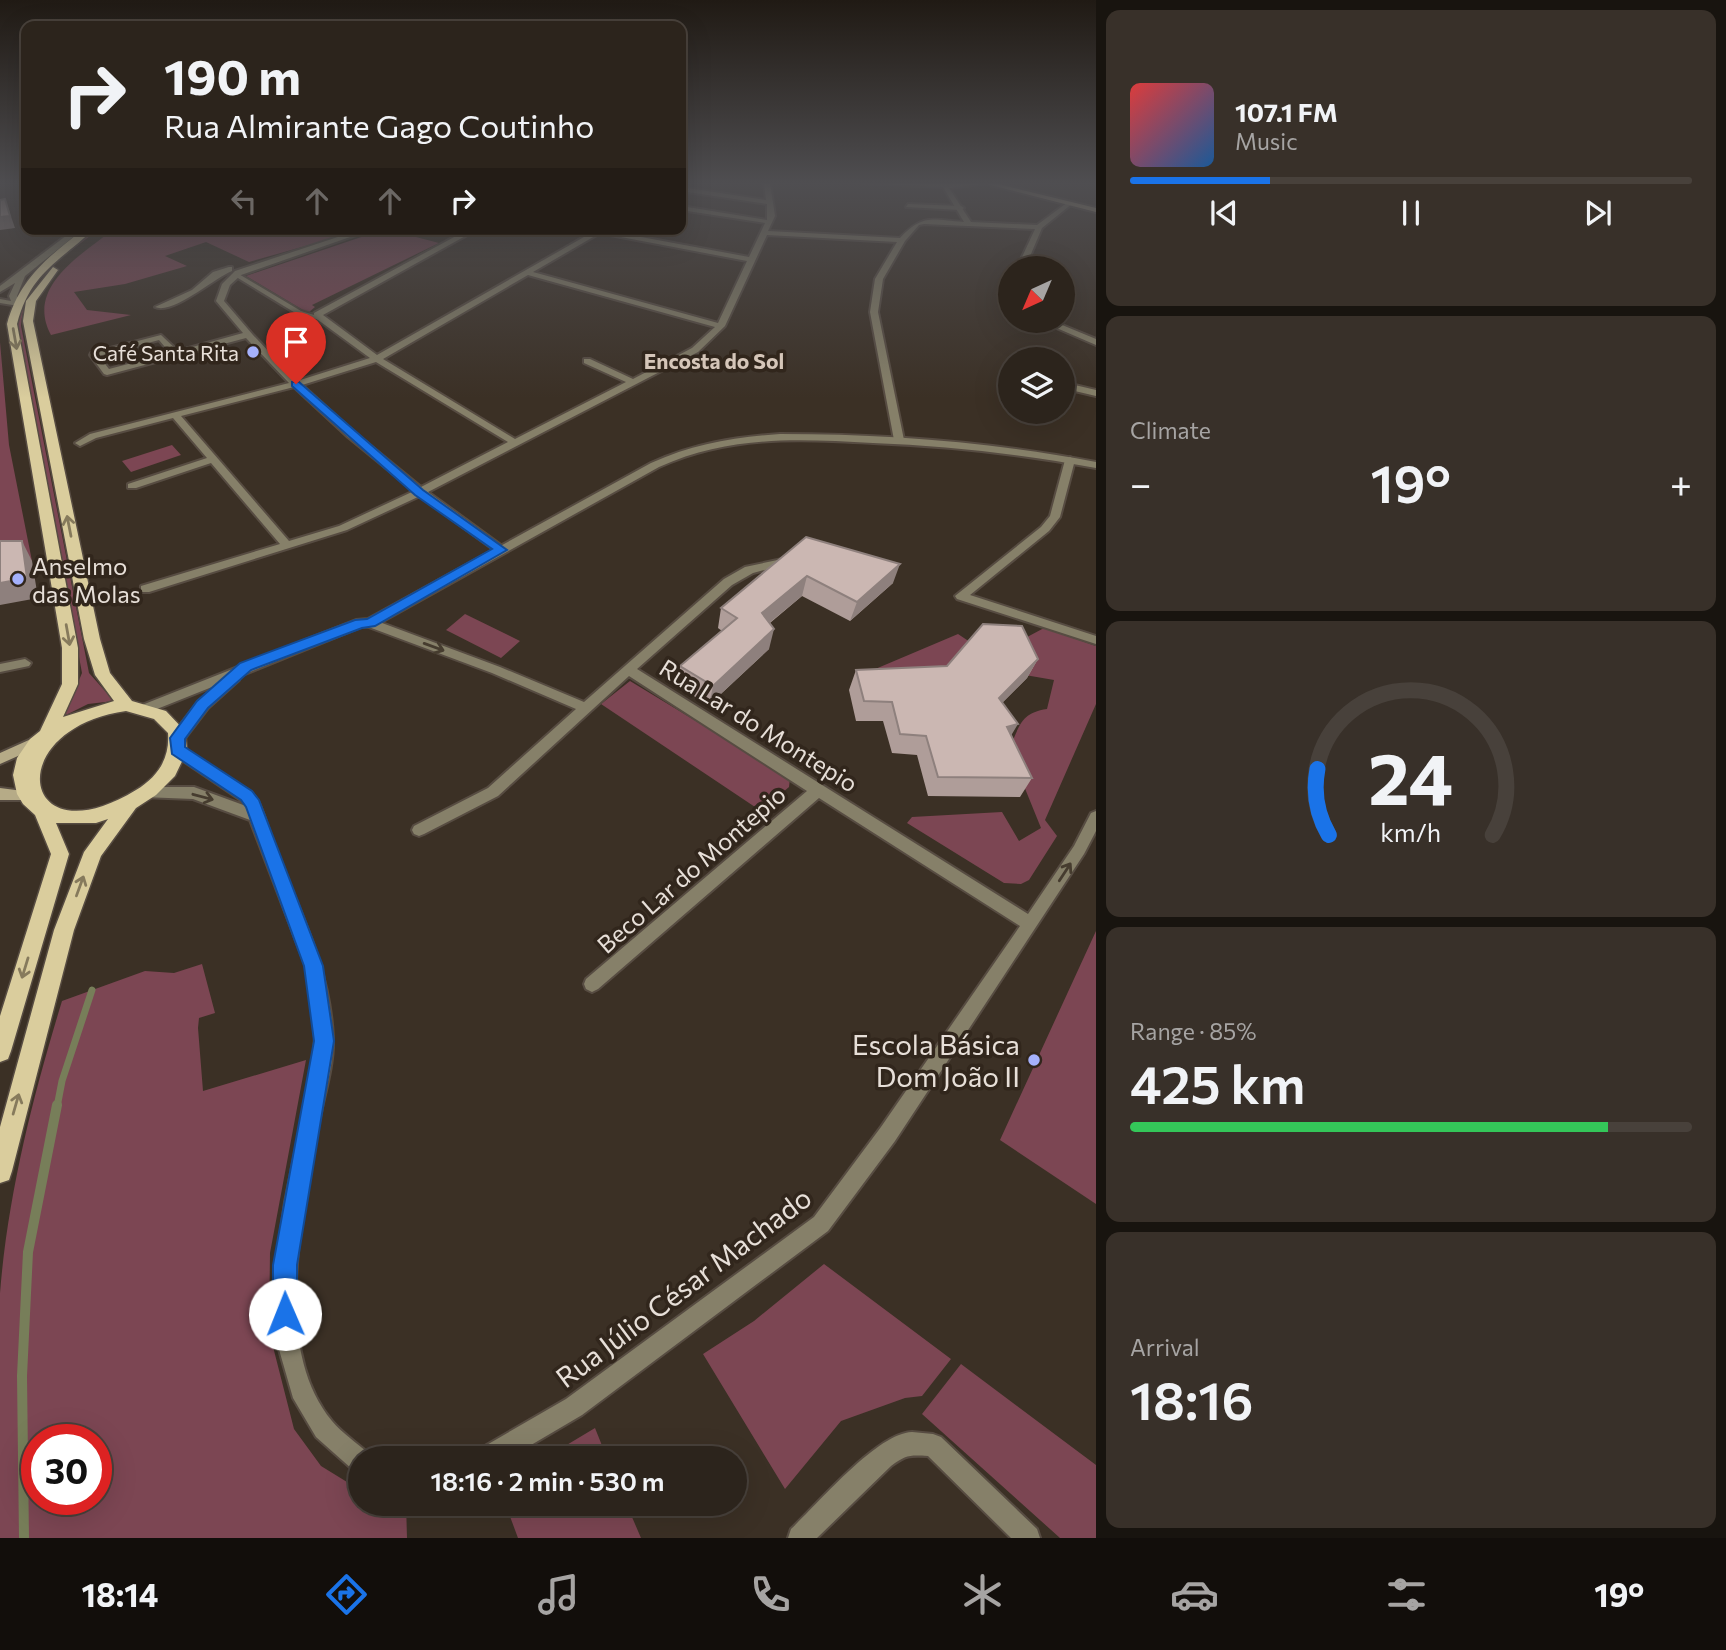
<!DOCTYPE html>
<meta charset="utf-8">
<style>
body{margin:0;font-family:Commissioner,sans-serif;background:#383029;color:#f1f3f6;height:100vh;display:flex;flex-direction:column;font-size:26px;white-space:nowrap}
*{box-sizing:border-box;margin:0}
p{font-size:23px;color:#a6a4a3}
.icon{flex:none;width:38px;height:38px;fill:none;stroke:currentColor;stroke-width:2;stroke-linecap:round;stroke-linejoin:round}
.map{position:relative;flex:1;overflow:hidden}
.side{display:flex;flex-direction:column;gap:10px;padding:10px;background:#18140f;width:630px}
.side>*{flex:none}
.guide{position:absolute;left:21px;top:21px;width:665px;height:214px;border-radius:14px;box-shadow:0 7px 28px #0002,0 0 0 2px #48413b;background:#2c241c;color:#f1f3f6;overflow:hidden}
.needle{width:46px;rotate:224deg}
.buttons{position:absolute;left:998px;top:256px;display:grid;gap:14px}
.buttons a{display:grid;place-items:center;width:77px;height:77px;border-radius:50%;background:#2c241c;box-shadow:0 7px 28px #0002,0 0 0 2px #48413b;font-size:35px}
.speed{position:absolute;left:21px;top:1424px;display:flex;gap:14px;font-size:35px;font-weight:700;text-align:center}
.speed>*{display:grid;place-content:center;width:91px;height:91px;border-radius:50%;background:#2c241c;box-shadow:0 7px 28px #0002,0 0 0 2px #48413b;line-height:1}
.speed .limit{border:10px solid #d22;background:#fff;color:#111}
.pin{position:absolute;display:grid;place-items:center;width:60px;height:60px;color:#fff;margin:-72px -30px;border-radius:50% 50% 50% 0;rotate:-45deg;box-shadow:0 0 7px #0007}
.pin .icon{rotate:45deg}
.me{position:absolute;width:77px;margin:-38px;rotate:359deg;stroke-linejoin:round;filter:drop-shadow(0 0 5px #0008)}
.turn{display:flex;align-items:center;gap:24px;height:147px;padding:0 28px;font-size:32px}
.turn .icon{width:91px;height:91px;stroke-width:2.5}
.turn b{display:block;font-size:49px;line-height:60px}
.lanes{display:flex;align-items:center;height:66px;padding:0 28px;background:#0003;justify-content:center;gap:35px;direction:ltr}
.lanes .off{opacity:.35}
.big{font-size:52px;font-weight:600;line-height:1.1}
.side .card{flex:1;display:flex;flex-direction:column;justify-content:center;gap:10px;min-width:0;padding:0 24px;border-radius:14px;background:#383029}
.side .dial{align-items:center;gap:0}
.dial svg{height:182px;overflow:visible;fill:none;stroke:#48413b;stroke-width:7;stroke-linecap:round;text-anchor:middle}
.dial text{fill:#f1f3f6;stroke:none}
.song{display:flex;align-items:center;gap:21px}
.cover{width:84px;height:84px;border-radius:10px;background:linear-gradient(135deg,hsl(0 70% 55%),hsl(210 70% 35%))}
.played{height:7px;border-radius:4px;background:linear-gradient(90deg,#1a73e8 25%,#48413b 25%)}
.keys{display:flex;justify-content:space-around;direction:ltr}
.heat{display:flex;justify-content:space-between;align-items:center;font-size:38px;direction:ltr}
.charge{height:10px;border-radius:5px;background:linear-gradient(90deg,#34c759 85%,#48413b 0)}
.trip{position:absolute;left:348px;top:1446px;width:399px;height:70px;border-radius:35px;background:#2c241c;box-shadow:0 7px 28px #0002,0 0 0 2px #48413b;font-weight:600;line-height:70px;text-align:center}
.dock{display:flex;height:112px;justify-content:space-around;align-items:center;background:#120e0b;color:#a6a4a3}
.dock .icon{width:49px;height:49px}
.dock .on{color:#1a73e8}
.dock b{font-size:32px;color:#f1f3f6}
main{display:flex;flex:1;min-height:0}
.map>svg:first-child{display:block}
</style>
<main>
<div class="map">
<svg width="1096" height="1538" viewBox="0 0 1096 1538">
<rect width="100%" height="100%" fill="#3b3025"/>
<path fill="#7c4653" fill-rule="evenodd" d="M 95,229 L 99,229 C 65,256 24,279 21,326 L 89,673 L 114,701 L 88,704 L 64,716 L 82,673 L 18,326 C 20,280 63,255 95,229 Z
M 114,229 L 259,229 L 277,236 C 296,225 323,227 344,235 L 249,262 L 206,242 L 165,256 L 187,266 L 125,284 L 74,292 L 87,310 L 131,315 L 51,335 C 25,287 81,255 114,229 Z
M 385,229 L 439,243 L 312,305 L 315,307 L 308,313 L 246,276 Z
M 0,342 L 9,445 L 32,561 L 0,560 Z
M 172,445 L 181,455 L 131,472 L 122,461 Z
M 465,614 L 520,641 L 501,658 L 446,630 Z
M 1044,628 L 1096,646 L 1096,704 L 1045,820 L 1057,836 L 1029,880 L 1021,884 L 1004,883 L 907,823 L 912,817 L 1002,812 L 1019,841 L 1041,828 L 1009,749 C 1020,726 1020,713 1047,709 L 1054,680 L 1025,675 L 1012,645 Z
M 958,634 L 973,644 L 938,686 L 854,678 Z
M 630,681 L 790,778 L 789,787 L 761,811 L 601,704 Z
M 1096,931 L 1096,1204 L 1000,1140 Z
M 202,964 L 215,1013 L 199,1018 L 198,1028 L 203,1091 L 306,1060 L 270,1253 L 269,1331 L 294,1429 L 321,1466 L 360,1490 L 360,1503 L 406,1503 L 407,1538 L 0,1538 C 0,1459 0,1371 0,1293 C 8,1193 33,1096 62,1001 L 145,971 L 174,973 ZM 37,1440 L 96,1440 L 96,1500 L 37,1500 Z
M 824,1264 L 951,1359 L 922,1396 L 905,1398 L 841,1421 L 785,1489 L 703,1354 L 754,1321 Z
M 961,1364 L 1096,1465 L 1096,1538 L 1060,1538 L 922,1414 Z
M 595,1428 L 607,1458 L 545,1458 Z
M 505,1503 L 626,1503 L 641,1538 L 518,1538 Z"/>
<g fill="none" stroke-linecap="round" stroke-linejoin="round">
<path stroke="#777e59" stroke-width="7" d="M 57,1107 L 62,1081 L 92,990"/>
<path stroke="#777e59" stroke-width="10" d="M 24,1538 L 22,1376 L 28,1252 L 57,1105"/>
<defs>
<path id="pedestrian" d="M 908,204 L 961,206 L 964,208 L 961,210 L 906,207 Z
M 233,273 L 237,273 L 301,311 L 324,318 L 320,320 L 297,314 L 233,275 Z"/>
<path id="minor" d="M 764,183 L 770,183 L 775,216 L 768,231 L 900,238 C 924,213 932,220 964,222 L 943,187 L 863,183 L 989,183 L 949,188 L 971,222 L 1037,225 L 1068,202 L 1073,203 L 1042,228 L 1025,268 L 1017,268 L 1035,229 L 924,224 L 919,225 L 905,241 L 883,279 L 878,312 L 904,440 L 902,442 L 894,440 L 870,312 L 875,279 L 897,242 L 767,235 L 725,326 L 698,352 L 428,492 L 505,548 L 505,552 L 497,552 L 420,496 L 347,530 L 149,592 L 141,592 L 141,586 L 280,544 L 211,463 L 136,488 L 128,488 L 128,484 L 207,458 L 173,418 L 96,438 L 80,446 L 75,443 L 90,434 L 289,383 L 246,338 L 107,375 L 104,374 L 90,355 L 91,353 L 161,335 L 178,351 L 243,333 L 216,301 L 222,284 L 235,271 L 362,229 L 373,229 L 241,275 L 230,285 L 224,301 L 253,335 L 297,381 L 370,358 L 314,317 L 314,313 L 469,229 L 478,229 L 323,315 L 377,355 L 598,229 L 749,257 L 765,223 L 681,210 L 681,206 L 767,220 L 767,204 L 681,191 L 681,187 L 766,200 ZM 600,233 L 747,261 L 718,323 L 533,272 ZM 528,275 L 715,327 L 692,348 L 633,379 L 590,359 L 584,359 L 584,363 L 626,382 L 515,439 L 383,359 ZM 159,340 L 170,353 L 109,369 L 99,356 ZM 376,362 L 508,442 L 421,487 L 355,433 L 302,385 ZM 294,387 L 348,437 L 414,491 L 339,526 L 289,541 L 181,416 Z
M 75,229 L 83,229 L 25,276 L 17,296 L 19,306 L 0,303 L 0,299 L 11,301 L 9,296 L 15,283 L 0,292 L 0,286 Z
M 229,267 L 232,267 L 232,271 C 214,278 173,315 155,307 L 192,290 L 213,272 Z
M 1038,320 L 1050,320 L 1096,339 L 1096,345 Z
M 1062,382 L 1096,390 L 1096,396 L 1062,388 Z
M 1070,457 L 1075,460 L 1060,517 L 1049,531 L 970,595 L 1096,636 L 1096,644 L 957,599 L 955,596 L 1041,527 L 1050,516 L 1065,460 Z
M 787,558 L 793,561 L 791,563 L 753,573 L 732,585 L 637,669 L 1028,914 L 1074,846 L 1091,813 L 1096,811 L 1096,831 L 1084,854 L 895,1141 L 828,1231 L 582,1415 L 509,1458 L 475,1458 L 478,1450 L 566,1399 L 814,1217 L 881,1127 L 1020,926 L 819,798 L 598,989 L 592,992 L 586,989 L 584,984 L 586,979 L 807,791 L 629,676 L 498,796 L 424,834 L 419,836 L 414,834 L 412,830 L 414,826 L 488,788 L 576,709 L 492,673 L 366,626 L 364,623 L 370,619 L 374,620 L 500,667 L 584,702 L 724,579 L 745,567 Z
M 25,659 L 31,663 L 29,666 L 0,672 L 0,664 Z
M 178,745 L 251,792 L 258,801 C 267,820 272,842 280,861 C 304,921 330,972 333,1038 C 334,1066 324,1095 319,1122 C 303,1208 270,1347 332,1421 C 342,1433 357,1443 368,1453 L 370,1458 L 360,1458 L 360,1473 L 352,1469 L 316,1437 L 293,1398 L 278,1346 L 275,1300 L 278,1251 L 285,1202 L 313,1065 L 315,1038 L 311,991 L 305,964 L 250,820 L 193,799 L 143,797 L 141,793 L 143,789 L 148,787 L 194,787 L 246,806 L 241,800 L 173,754 L 171,750 L 173,746 Z
M 912,1432 L 933,1434 L 941,1437 L 1037,1529 L 1040,1538 L 1011,1538 L 928,1456 C 909,1455 906,1455 891,1466 L 817,1538 L 788,1538 L 791,1529 C 817,1505 877,1433 912,1432 Z"/>
<path id="tertiary" d="M 780,434 C 886,434 992,442 1096,462 L 1096,468 C 1022,454 948,446 873,443 C 797,439 730,435 659,467 L 374,626 L 361,627 L 240,676 L 239,680 L 208,708 L 182,742 L 172,742 L 170,738 L 198,702 L 217,685 L 147,713 L 140,708 L 142,705 L 356,620 L 368,619 L 651,463 C 693,444 734,437 780,434 Z"/>
<path id="secondary" d="M 983,183 L 994,183 L 1096,208 L 1096,212 Z
M 40,735 L 45,736 L 47,740 L 45,744 L 0,764 L 0,753 Z
M 0,788 L 31,792 L 33,796 L 31,800 L 0,800 Z"/>
<path id="primary" d="M 84,229 L 94,229 C 59,262 30,273 17,324 L 78,648 L 78,684 L 63,717 L 114,701 L 95,675 L 84,639 L 23,321 L 26,301 L 53,267 L 58,270 L 36,301 L 33,321 L 100,639 L 110,673 L 132,701 L 166,711 L 185,731 L 187,751 L 175,776 L 156,795 L 136,808 L 101,856 L 74,930 L 12,1171 L 9,1180 L 0,1183 L 0,1127 L 54,930 L 84,852 L 108,819 L 96,823 L 56,823 L 69,854 L 11,1051 L 8,1059 L 0,1062 L 0,1016 L 51,854 L 35,815 L 23,804 L 17,794 L 13,775 L 17,758 L 30,739 L 40,731 L 62,684 L 62,648 L 7,324 C 19,279 49,256 84,229 ZM 126,711 L 154,719 L 168,733 C 170,758 158,777 136,790 C 20,861 0,729 126,711 Z"/>
</defs>
<use href="#pedestrian" stroke="#574c42" stroke-width="4"/>
<use href="#minor" stroke="#574c42" stroke-width="4"/>
<use href="#tertiary" stroke="#574c42" stroke-width="4"/>
<use href="#secondary" stroke="#574c42" stroke-width="4"/>
<use href="#primary" stroke="#574c42" stroke-width="3"/>
<use href="#pedestrian" fill="#868069" fill-rule="evenodd"/>
<use href="#minor" fill="#868069" fill-rule="evenodd"/>
<use href="#tertiary" fill="#868069" fill-rule="evenodd"/>
<use href="#secondary" fill="#b6ab87" fill-rule="evenodd"/>
<use href="#primary" fill="#dacd9d" fill-rule="evenodd"/>
</g>
<path fill="#af9d99" d="M 806,537 L 893,583 L 850,621 L 802,596 L 770,623 L 769,649 L 709,705 L 677,686 L 680,666 L 722,631 L 718,628 L 721,608 Z
M 1038,659 L 1027,678 L 1002,703 L 1011,735 L 1032,778 L 1020,797 L 928,796 L 917,755 L 892,753 L 883,721 L 856,721 L 849,690 L 856,670 L 947,666 Z"/>
<path fill="#8e807d" d="M 5,199 L 15,228 L 0,230 L 0,217 Z
M 22,541 L 32,561 L 38,598 L 0,605 L 0,583 Z
M 900,564 L 893,583 L 850,621 L 857,602 Z
M 807,576 L 802,596 L 758,632 L 762,613 Z
M 774,629 L 769,649 L 709,705 L 713,686 Z
M 1038,659 L 1027,678 L 988,717 L 999,698 Z
M 1018,724 L 1006,744 L 1007,727 Z"/>
<path fill="#cbb7b2" stroke="#8e807d" stroke-width="2" d="M 5,199 L 10,216 L 0,217 L 0,200 Z
M 806,537 L 900,564 L 857,602 L 807,576 L 762,613 L 774,629 L 713,686 L 680,666 L 737,618 L 721,608 Z
M 0,541 L 22,541 L 27,578 L 0,583 Z
M 983,624 L 1022,626 L 1038,659 L 999,698 L 1018,724 L 1007,727 L 1032,778 L 938,777 L 926,736 L 900,734 L 892,702 L 864,701 L 856,670 L 947,666 Z"/>
<defs><path id="oneway-shaft" d="M-6 0H5M1.5-3L5.5 0L1.5 3" fill="none" stroke-width="1.6" stroke-linecap="round" stroke-linejoin="round" transform="scale(1.75)"/></defs>
<g stroke="#867a5c">
<use href="#oneway-shaft" transform="translate(15 339) rotate(80)"/>
<use href="#oneway-shaft" transform="translate(69 526) rotate(-101)"/>
<use href="#oneway-shaft" transform="translate(68 635) rotate(80)"/>
<use href="#oneway-shaft" transform="translate(80 886) rotate(-70)"/>
<use href="#oneway-shaft" transform="translate(25 968) rotate(107)"/>
<use href="#oneway-shaft" transform="translate(16 1104) rotate(-74)"/>
</g>
<g stroke="#463c2f">
<use href="#oneway-shaft" transform="translate(434 647) rotate(20)"/>
<use href="#oneway-shaft" transform="translate(203 797) rotate(15)"/>
<use href="#oneway-shaft" transform="translate(1065 872) rotate(-57)"/>
</g>
<linearGradient id="sky" x2="0" y2="1"><stop stop-color="#201a14"/><stop offset="0.46" stop-color="#4f4e51"/><stop offset="1" stop-color="#4f4e51" stop-opacity="0"/></linearGradient>
<rect width="1096" height="398" fill="url(#sky)"/>
<path fill="#1a73e8" stroke="#114b97" stroke-width="2" d="M 292,382 L 299,382 L 423,490 L 507,550 L 375,626 L 362,628 L 251,670 L 208,708 L 185,739 L 185,747 L 252,791 L 259,800 L 323,966 L 334,1041 L 297,1265 L 297,1314 L 294,1322 L 285,1326 L 277,1322 L 273,1314 L 273,1265 L 314,1041 L 304,966 L 246,807 L 241,800 L 172,754 L 170,738 L 197,701 L 240,663 L 355,620 L 367,619 L 492,549 L 415,495 L 292,386 Z"/>
<g fill="#a5b1fc" stroke="#31261c" stroke-width="2.5">
<circle cx="253" cy="352" r="7"/>
<circle cx="18" cy="579" r="7"/>
<circle cx="1034" cy="1060" r="7"/>
</g>
<g text-anchor="middle" dominant-baseline="central" stroke-width="7" stroke-linejoin="round" paint-order="stroke">
<g font-size="21" fill="#e7dfd8" stroke="#31261c" text-anchor="end">
<text x="239" y="352">Café Santa Rita</text>
</g>
<g font-size="21" font-weight="bold" fill="#d5c6b9" stroke="#31261c">
<text x="714" y="360">Encosta do Sol</text>
</g>
<g font-size="24" fill="#e7dfd8" stroke="#31261c" text-anchor="start">
<text x="32" y="565">Anselmo<tspan x="32" dy="28">das Molas</tspan></text>
</g>
<g font-size="24" fill="#e7dfd8" stroke="#31261c">
<text transform="translate(759 725) rotate(32)">Rua Lar do Montepio</text>
<text transform="translate(691 869) rotate(-41)">Beco Lar do Montepio</text>
</g>
<g font-size="28" fill="#e7dfd8" stroke="#31261c" text-anchor="end">
<text x="1020" y="1044">Escola Básica<tspan x="1020" dy="32">Dom João II</tspan></text>
</g>
<g font-size="28" fill="#e7dfd8" stroke="#31261c">
<text transform="translate(683 1287) rotate(-37)">Rua Júlio César Machado</text>
</g>
</g>
</svg>
<div class="buttons">
<a><svg class="needle" viewBox="-14 -14 28 28"><path d="M0-13l5 13h-10z" fill="#e53935"/><path d="M0 13l5-13h-10z" fill="#a6a4a3"/></svg></a>
<a><svg class="icon" aria-label="layers" viewBox="0 0 24 24"><path d="M12 4l9 5-9 5-9-5zM3 14l9 5 9-5"/></svg></a>
</div>
<div class="speed"><div class="limit">30</div></div>
<div class="pin" style="left:296px;top:384px;background:#d93025"><svg class="icon" aria-label="arrive" viewBox="0 0 24 24"><path d="M6 21V4h12l-3 4 3 4H6"/></svg></div>
<svg class="me" style="left:285px;top:1314px" viewBox="-20 -20 40 40"><circle r="19" fill="#fff"/><path d="M0-13L10 11 0 6-10 11z" fill="#1a73e8"/></svg>
<div class="trip">18:16 · 2 min · 530 m</div>
<div class="guide">
<div class="turn"><svg class="icon" aria-label="right" viewBox="0 0 24 24"><path d="M7 20v-9h11M14 6l5 5-5 5"/></svg><div><b>190 m</b>Rua Almirante Gago Coutinho</div></div>
<div class="lanes"><svg class="icon off" aria-label="left" viewBox="0 0 24 24"><path d="M17 20v-9H6M10 6l-5 5 5 5"/></svg><svg class="icon off" aria-label="ahead" viewBox="0 0 24 24"><path d="M12 20V5M6 11l6-6 6 6"/></svg><svg class="icon off" aria-label="ahead" viewBox="0 0 24 24"><path d="M12 20V5M6 11l6-6 6 6"/></svg><svg class="icon" aria-label="right" viewBox="0 0 24 24"><path d="M7 20v-9h11M14 6l5 5-5 5"/></svg></div>
</div>
</div>
<section class="side">
<div class="card">
<div class="song"><i class="cover"></i><div><b>107.1 FM</b><p>Music</p></div></div>
<div class="played"></div>
<div class="keys"><svg class="icon" aria-label="previous" viewBox="0 0 24 24"><path d="M18 5L8 12l10 7zM5 5v14"/></svg><svg class="icon" aria-label="pause" viewBox="0 0 24 24"><path d="M8 5v14M16 5v14"/></svg><svg class="icon" aria-label="next" viewBox="0 0 24 24"><path d="M6 5l10 7-10 7zM19 5v14"/></svg></div>
</div>
<div class="card"><p>Climate</p>
<div class="heat"><a>−</a><b class="big">19°</b><a>+</a></div>
</div>
<div class="card dial"><svg viewBox="0 0 100 80">
<path d="M14 69A42 42 0 1 1 86 69"/>
<path d="M14 69A42 42 0 0 1 9 40" stroke="#1a73e8"/>
<text x="50" y="56" font-size="32" font-weight="700">24</text>
<text x="50" y="72" font-size="11">km/h</text>
</svg></div>
<div class="card"><p>Range · 85%</p><b class="big">425 km</b><div class="charge"></div></div>
<div class="card"><p>Arrival</p><b class="big">18:16</b></div>
</section>
</main>
<nav class="dock">
<b>18:14</b>
<svg class="icon on" aria-label="directions" viewBox="0 0 24 24"><path d="M12 3l9 9-9 9-9-9zM9 14v-3h6M13 9l2 2-2 2"/></svg>
<svg class="icon" aria-label="music" viewBox="0 0 24 24"><path d="M9 18V5l10-2v13"/><circle cx="6" cy="18" r="3"/><circle cx="16" cy="16" r="3"/></svg>
<svg class="icon" aria-label="phone" viewBox="0 0 24 24"><path d="M5 4h4l2 5-3 2q2 4 5 5l2-3 5 2v4C11 20 4 13 5 4z"/></svg>
<svg class="icon" aria-label="climate" viewBox="0 0 24 24"><path d="M12 3v18M4 7l16 10M4 17L20 7"/></svg>
<svg class="icon" aria-label="car" viewBox="0 0 24 24"><path d="M5 17H2v-5l4-1 3-4h7l3 4 3 1v5h-3M9 17h6M6 11h13"/><circle cx="7" cy="17" r="2"/><circle cx="17" cy="17" r="2"/></svg>
<svg class="icon" aria-label="filters" viewBox="0 0 24 24"><path d="M4 7h16M4 17h16"/><circle cx="9" cy="7" r="2"/><circle cx="15" cy="17" r="2"/></svg>
<b>19°</b>
</nav>
